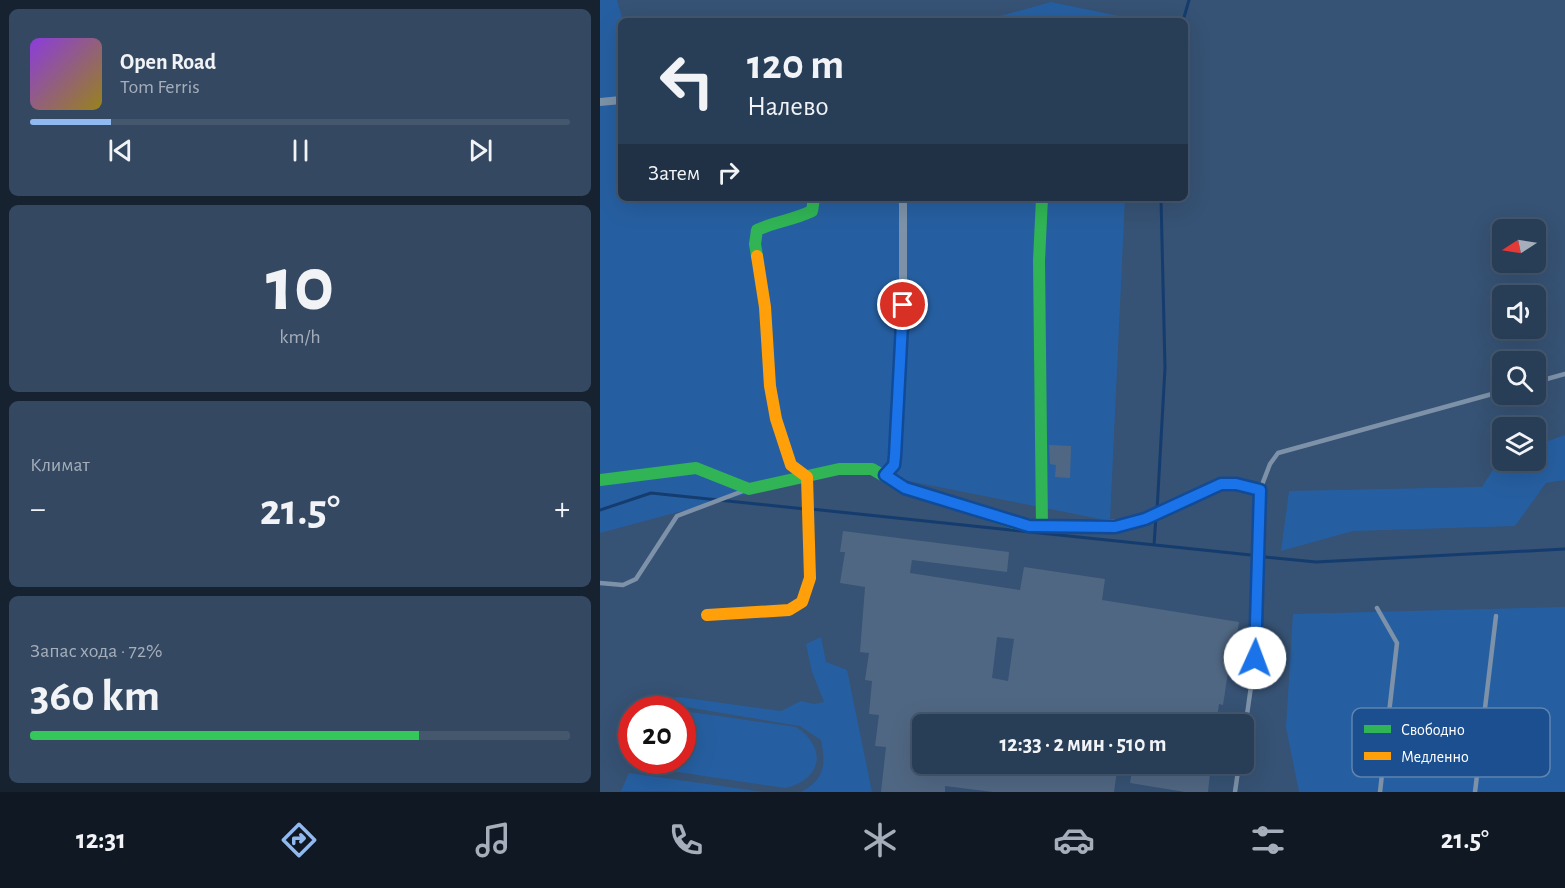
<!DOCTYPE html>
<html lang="ru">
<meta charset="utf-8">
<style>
body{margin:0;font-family:"Alegreya Sans",sans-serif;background:#344961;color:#f1f3f6;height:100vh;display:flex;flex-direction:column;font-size:22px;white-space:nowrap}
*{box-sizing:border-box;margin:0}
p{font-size:20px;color:#a5aeba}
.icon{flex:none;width:33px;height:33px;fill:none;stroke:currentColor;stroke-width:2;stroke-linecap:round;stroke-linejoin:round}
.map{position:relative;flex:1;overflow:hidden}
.drawer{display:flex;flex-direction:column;gap:9px;padding:9px;background:#162230;width:600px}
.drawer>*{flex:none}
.top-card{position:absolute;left:18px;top:18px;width:570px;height:183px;border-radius:9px;box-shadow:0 6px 24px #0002,0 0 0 2px #44576d;background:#283e57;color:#f1f3f6;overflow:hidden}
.needle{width:39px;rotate:258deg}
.tools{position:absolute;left:892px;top:219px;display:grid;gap:12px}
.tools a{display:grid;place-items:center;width:54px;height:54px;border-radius:9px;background:#283e57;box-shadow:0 6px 24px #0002,0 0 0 2px #44576d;font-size:30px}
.speed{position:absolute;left:18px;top:696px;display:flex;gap:12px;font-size:30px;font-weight:700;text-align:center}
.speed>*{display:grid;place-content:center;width:78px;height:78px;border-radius:50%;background:#283e57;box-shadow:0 6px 24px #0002,0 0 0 2px #44576d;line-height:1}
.speed .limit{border:9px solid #d22;background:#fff;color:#111}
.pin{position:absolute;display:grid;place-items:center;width:51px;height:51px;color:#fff;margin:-26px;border:3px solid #fff;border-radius:50%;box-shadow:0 2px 6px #0007}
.me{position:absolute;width:66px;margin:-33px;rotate:2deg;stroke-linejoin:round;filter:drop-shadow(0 0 4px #0008)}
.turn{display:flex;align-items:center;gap:21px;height:126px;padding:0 30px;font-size:27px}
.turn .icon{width:78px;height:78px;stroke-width:2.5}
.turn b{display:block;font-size:42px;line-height:51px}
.then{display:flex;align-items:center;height:57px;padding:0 30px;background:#0003;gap:12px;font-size:22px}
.big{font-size:45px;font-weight:600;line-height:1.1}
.drawer .widget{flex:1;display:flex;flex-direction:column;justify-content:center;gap:9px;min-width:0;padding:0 21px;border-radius:9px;background:#344961}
.drawer .dial{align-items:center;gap:0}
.dial b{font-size:78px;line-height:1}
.song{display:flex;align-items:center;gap:18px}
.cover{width:72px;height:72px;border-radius:9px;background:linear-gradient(135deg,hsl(270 70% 55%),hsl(50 70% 35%))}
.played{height:6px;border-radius:3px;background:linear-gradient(90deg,#90b9f0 15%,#44576d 15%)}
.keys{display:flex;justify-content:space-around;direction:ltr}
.heat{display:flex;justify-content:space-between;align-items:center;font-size:33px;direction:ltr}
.charge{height:9px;border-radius:4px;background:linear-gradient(90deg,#34c759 72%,#44576d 0)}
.trip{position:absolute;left:312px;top:714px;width:342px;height:60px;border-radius:9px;background:#283e57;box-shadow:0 6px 24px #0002,0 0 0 2px #44576d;font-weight:600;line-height:60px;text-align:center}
.menu{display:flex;height:96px;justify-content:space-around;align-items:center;background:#101923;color:#a5aeba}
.menu .icon{width:42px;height:42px}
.menu .active{color:#90b9f0}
.menu b{font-size:27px;color:#f1f3f6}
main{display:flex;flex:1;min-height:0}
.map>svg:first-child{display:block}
</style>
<main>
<section class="drawer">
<div class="widget">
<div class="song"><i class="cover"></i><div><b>Open Road</b><p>Tom Ferris</p></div></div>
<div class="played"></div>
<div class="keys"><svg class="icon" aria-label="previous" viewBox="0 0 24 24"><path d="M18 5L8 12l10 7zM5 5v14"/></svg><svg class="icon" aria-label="pause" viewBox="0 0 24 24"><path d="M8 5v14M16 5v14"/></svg><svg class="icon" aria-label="next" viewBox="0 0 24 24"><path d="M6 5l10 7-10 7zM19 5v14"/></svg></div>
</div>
<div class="widget dial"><b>10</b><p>km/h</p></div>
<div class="widget"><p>Климат</p>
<div class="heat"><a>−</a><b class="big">21.5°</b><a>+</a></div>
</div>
<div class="widget"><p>Запас хода · 72%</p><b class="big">360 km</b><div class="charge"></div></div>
</section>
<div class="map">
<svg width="965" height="792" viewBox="0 0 965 792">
<rect width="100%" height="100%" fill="#365274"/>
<path fill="#265fa1" d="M 0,0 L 17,0 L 23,21 L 21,21 L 21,198 L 525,198 L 510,521 L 243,468 L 0,533 Z
M 451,2 L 533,19 L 533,21 L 382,21 Z
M 965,435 L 965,480 L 946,483 L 915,526 L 753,531 L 681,551 L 689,491 L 882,487 L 903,454 L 903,460 L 936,460 L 936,445 Z
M 965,607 L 965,792 L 699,792 L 686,727 L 693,614 Z
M 221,637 L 226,662 L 247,670 L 272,792 L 201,792 C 225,779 226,765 221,740 L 200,726 L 86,707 L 45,709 L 47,702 L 79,697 L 181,711 L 201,701 L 214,704 L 224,702 L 212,672 L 206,644 Z
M 83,711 L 196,727 C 228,748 222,780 185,788 L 64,770 L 57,761 L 82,760 Z
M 29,773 L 164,792 L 21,791 Z"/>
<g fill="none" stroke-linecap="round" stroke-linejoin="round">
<path stroke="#153c6e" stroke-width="3" d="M 583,21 L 589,0
M 211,509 L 651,555
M 0,510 L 51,493 L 205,509
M 557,511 L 565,368 L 561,198
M 554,545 L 556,517
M 665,557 L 716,562 L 965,549"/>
</g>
<path fill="#506783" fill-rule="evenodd" d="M 449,445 L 471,446 L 470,478 L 455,477 L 456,465 L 450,464 Z
M 243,531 L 409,552 L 407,572 L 312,560 L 310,573 L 420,590 L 424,567 L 505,579 L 502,600 L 639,622 L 631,673 L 628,672 L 623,705 L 619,704 L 616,724 L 555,724 L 516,718 L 516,724 L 356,724 L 322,720 L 322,764 L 374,769 L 374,764 L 518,764 L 514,792 L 393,792 L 345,786 L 345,792 L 281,792 L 286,747 L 275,746 L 279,715 L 269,714 L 272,681 L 265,680 L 269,653 L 260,652 L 265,587 L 240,583 L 245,552 L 240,552 ZM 397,637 L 414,639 L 408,681 L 392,678 Z
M 533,764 L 568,768 L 569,764 L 611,764 L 608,792 L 585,792 L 530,783 Z"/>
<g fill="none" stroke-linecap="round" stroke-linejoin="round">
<path stroke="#7d92a8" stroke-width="4.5" d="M 936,382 L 965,374
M 0,583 L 23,585 L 36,579 L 77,516 L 143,491
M 777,608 L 797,643 L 780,792
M 644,736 L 655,658 L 660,490 L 670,464 L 678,453 L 903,391
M 635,792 L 639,764
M 875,792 L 896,616"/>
<path stroke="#7d92a8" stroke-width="8" d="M 0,102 L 21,100
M 285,475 L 294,465 L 295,456 L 303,331 L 303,198"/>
<path stroke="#30b455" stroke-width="12" d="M 442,198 L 439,261 L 442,527
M 157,256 L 155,244 L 157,230 C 175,222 193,220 212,211 L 214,198
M 0,480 L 96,468 L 149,489 L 239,469 L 272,469 L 305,488 L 414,523 L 449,527 L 527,525 L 561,512"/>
<path stroke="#ff9f0a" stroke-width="12" d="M 157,256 L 165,307 L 170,386 L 176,419 L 191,465 L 207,477
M 561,512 L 621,484 L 636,484 L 660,490
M 107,615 L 189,610 L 202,602 L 210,578 L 207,477"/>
</g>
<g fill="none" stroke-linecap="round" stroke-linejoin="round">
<defs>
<path id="route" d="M 303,305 L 295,456 L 294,465 L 285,475 L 305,488 L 429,526 L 515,527 L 545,519 L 621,484 L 636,484 L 660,490 L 655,658"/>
</defs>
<use href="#route" stroke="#114b97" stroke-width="15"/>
<use href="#route" stroke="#1a73e8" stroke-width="10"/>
</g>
<rect x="752" y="708" width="198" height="69" rx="9" fill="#1b4f8f" stroke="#5f84b1" stroke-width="1.5"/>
<rect x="764" y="725" width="27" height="8" fill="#30b455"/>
<rect x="764" y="752" width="27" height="8" fill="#ff9f0a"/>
<g font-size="16" fill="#fff">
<text x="801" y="735">Свободно</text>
<text x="801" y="762">Медленно</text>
</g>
</svg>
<div class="tools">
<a><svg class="needle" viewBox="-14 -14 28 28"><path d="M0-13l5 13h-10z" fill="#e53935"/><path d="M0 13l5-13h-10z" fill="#a5aeba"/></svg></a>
<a><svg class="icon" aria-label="sound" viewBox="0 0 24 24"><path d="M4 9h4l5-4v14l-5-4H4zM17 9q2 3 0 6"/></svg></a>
<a><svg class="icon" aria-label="search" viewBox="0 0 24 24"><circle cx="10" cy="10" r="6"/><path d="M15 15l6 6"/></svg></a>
<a><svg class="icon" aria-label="layers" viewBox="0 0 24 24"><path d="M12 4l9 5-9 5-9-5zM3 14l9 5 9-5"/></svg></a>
</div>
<div class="speed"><div class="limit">20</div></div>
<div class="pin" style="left:303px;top:305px;background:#d93025"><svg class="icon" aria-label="arrive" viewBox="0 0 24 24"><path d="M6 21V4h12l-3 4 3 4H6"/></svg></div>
<svg class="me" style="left:655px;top:658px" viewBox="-20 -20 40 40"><circle r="19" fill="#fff"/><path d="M0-13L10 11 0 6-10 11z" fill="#1a73e8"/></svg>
<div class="trip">12:33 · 2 мин · 510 m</div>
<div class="top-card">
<div class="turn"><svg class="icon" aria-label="left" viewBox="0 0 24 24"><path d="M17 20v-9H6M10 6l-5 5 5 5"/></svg><div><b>120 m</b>Налево</div></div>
<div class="then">Затем<svg class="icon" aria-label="right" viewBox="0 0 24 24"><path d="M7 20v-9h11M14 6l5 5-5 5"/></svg></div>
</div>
</div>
</main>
<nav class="menu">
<b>12:31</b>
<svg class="icon active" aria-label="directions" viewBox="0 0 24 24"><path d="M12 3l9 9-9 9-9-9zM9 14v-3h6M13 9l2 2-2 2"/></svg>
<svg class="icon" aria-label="music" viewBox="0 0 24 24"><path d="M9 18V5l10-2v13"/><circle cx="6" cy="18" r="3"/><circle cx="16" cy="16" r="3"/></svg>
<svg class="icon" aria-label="phone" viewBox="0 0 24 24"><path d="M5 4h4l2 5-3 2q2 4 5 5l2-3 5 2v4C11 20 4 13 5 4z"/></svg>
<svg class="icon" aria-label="climate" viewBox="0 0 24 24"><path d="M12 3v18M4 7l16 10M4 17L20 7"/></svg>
<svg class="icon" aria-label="car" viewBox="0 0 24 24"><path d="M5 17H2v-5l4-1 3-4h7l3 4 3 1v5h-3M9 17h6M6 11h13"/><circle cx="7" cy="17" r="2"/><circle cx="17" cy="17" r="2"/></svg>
<svg class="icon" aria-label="filters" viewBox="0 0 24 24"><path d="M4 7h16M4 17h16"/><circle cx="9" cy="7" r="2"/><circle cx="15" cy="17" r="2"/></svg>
<b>21.5°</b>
</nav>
